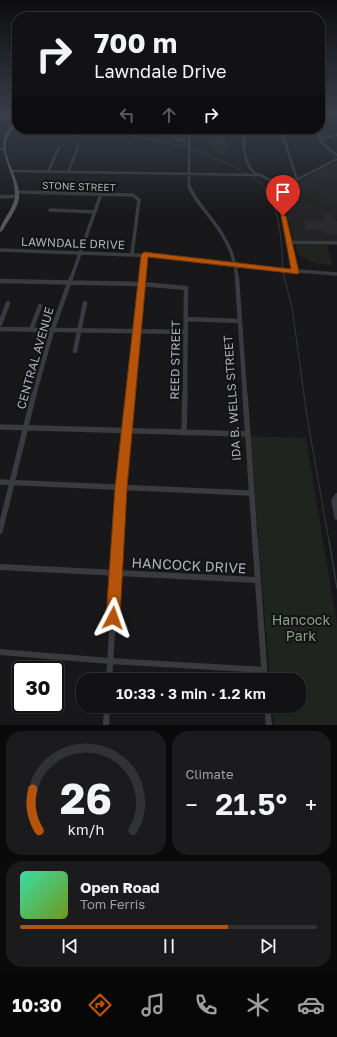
<!DOCTYPE html>
<meta charset="utf-8">
<style>
body{margin:0;font-family:"Golos Text",sans-serif;background:#1b1b1d;color:#f1f3f6;height:100vh;display:flex;flex-direction:column;font-size:15px;white-space:nowrap}
*{box-sizing:border-box;margin:0}
p{font-size:13px;color:#9c9ea0}
.icon{flex:none;width:22px;height:22px;fill:none;stroke:currentColor;stroke-width:2;stroke-linecap:round;stroke-linejoin:round}
.map{position:relative;height:725px;overflow:hidden}
.side{display:flex;flex-direction:column;gap:6px;padding:6px;background:#0a0a0b;flex:1}
.side>*{flex:none}
.top-card{position:absolute;left:12px;top:12px;width:313px;height:122px;border-radius:16px;box-shadow:0 1px 3px #0004,0 0 0 1px #313234;background:#121214;color:#f1f3f6;overflow:hidden}
.speed{position:absolute;left:12px;top:661px;display:flex;gap:8px;font-size:20px;font-weight:700;text-align:center}
.speed>*{display:grid;place-content:center;width:52px;height:52px;border-radius:50%;background:#121214;box-shadow:0 1px 3px #0004,0 0 0 1px #313234;line-height:1}
.speed .limit{border:2px solid #111;border-radius:6px;background:#fff;color:#111}
.pin{position:absolute;display:grid;place-items:center;width:34px;height:34px;color:#fff;margin:-41px -17px;border-radius:50% 50% 50% 0;rotate:-45deg;box-shadow:0 0 4px #0007}
.pin .icon{rotate:45deg}
.me{position:absolute;width:44px;margin:-22px;rotate:4deg;stroke-linejoin:round;filter:drop-shadow(0 0 3px #0008)}
.turn{display:flex;align-items:center;gap:14px;height:84px;padding:0 16px;font-size:18px}
.turn .icon{width:52px;height:52px;stroke-width:2.5}
.turn b{display:block;font-size:28px;line-height:34px}
.lanes{display:flex;align-items:center;height:38px;padding:0 16px;background:#0003;justify-content:center;gap:20px;direction:ltr}
.lanes .off{opacity:.35}
.big{font-size:30px;font-weight:600;line-height:1.1}
.side .tile{flex:1;display:flex;flex-direction:column;justify-content:center;gap:6px;min-width:0;padding:0 14px;border-radius:16px;background:#1b1b1d}
.side .dial{align-items:center;gap:0}
.dial svg{height:104px;overflow:visible;fill:none;stroke:#313234;stroke-width:7;stroke-linecap:round;text-anchor:middle}
.dial text{fill:#f1f3f6;stroke:none}
.song{display:flex;align-items:center;gap:12px}
.cover{width:48px;height:48px;border-radius:6px;background:linear-gradient(135deg,hsl(160 70% 55%),hsl(80 70% 35%))}
.played{height:4px;border-radius:2px;background:linear-gradient(90deg,#b45309 70%,#313234 70%)}
.keys{display:flex;justify-content:space-around;direction:ltr}
.heat{display:flex;justify-content:space-between;align-items:center;font-size:22px;direction:ltr}
.side .tiles{flex:1;display:grid;gap:6px;grid-template-columns:1fr 1fr}
.tile:last-child{grid-column:span 2}
.trip{position:absolute;left:76px;top:673px;width:230px;height:40px;border-radius:16px;background:#121214;box-shadow:0 1px 3px #0004,0 0 0 1px #313234;font-weight:600;line-height:40px;text-align:center}
.tabs{display:flex;height:64px;justify-content:space-around;align-items:center;background:#070708;color:#9c9ea0}
.tabs .icon{width:28px;height:28px}
.tabs .selected{color:#b45309}
.tabs b{font-size:18px;color:#f1f3f6}
.map>svg:first-child{display:block}
</style>
<div class="map">
<svg width="337" height="725" viewBox="0 0 337 725">
<rect width="100%" height="100%" fill="#18181a"/>
<path fill="#242427" d="M 337,162 L 337,242 L 293,240 L 280,186 L 297,182 Z"/>
<path fill="#1f241f" d="M 210,136 L 225,136 L 229,153 L 212,153 Z
M 316,187 L 318,187 L 321,195 L 324,195 L 324,198 L 313,198 L 316,206 L 293,202 L 290,190 L 310,189 L 310,191 L 317,191 Z
M 295,244 L 327,245 L 332,265 L 313,263 L 297,254 Z
M 250,436 L 306,438 L 337,625 L 337,725 L 274,725 L 272,706 L 299,706 L 299,680 L 270,680 Z"/>
<g fill="none" stroke-linecap="round" stroke-linejoin="round">
<path stroke="#30383c" stroke-width="1" d="M 62,129 L 82,140
M 112,129 C 130,137 150,139 169,143 C 196,149 223,160 247,174
M 253,178 C 281,194 281,240 283,269
M 283,273 L 292,307 L 307,417 L 329,541"/>
<path stroke="#30383c" stroke-width="1.5" d="M 329,540 L 337,588"/>
<path fill="#30383c" fill-rule="evenodd" d="M 10,113 L 17,113 L 17,114 L 0,117 L 0,115 Z"/>
</g>
<path fill="#2b2b2e" d="M 160,129 L 185,129 L 185,142 L 175,142 L 175,138 L 159,136 Z
M 323,214 L 331,214 L 337,222 L 337,234 L 326,234 L 325,230 L 306,230 L 304,220 L 314,218 L 314,221 L 325,221 Z"/>
<g fill="none" stroke-linecap="round" stroke-linejoin="round">
<path stroke="#3a3b3e" stroke-width="2.5" d="M 0,120 L 17,116
M 189,129 L 189,187
M 243,129 C 244,142 243,165 255,173 C 263,177 271,178 275,187
M 281,129 L 297,180
M 316,129 L 323,144 L 337,155
M 319,139 L 337,135
M 0,149 L 3,149
M 12,171 L 262,175
M 48,172 L 59,147
M 68,172 L 78,147
M 274,184 L 292,182 L 337,159"/>
<path stroke="#3a3b3e" stroke-width="3.5" d="M 189,186 C 193,196 199,203 206,212 C 223,233 235,252 237,279
M 275,186 L 296,272
M 17,192 L 133,195 L 139,200 L 132,254
M 0,197 L 17,196
M 50,210 L 95,212
M 289,242 L 337,243
M 0,250 L 160,256 L 257,268 L 337,274
M 71,279 L 101,194
M 142,279 L 144,255"/>
<path stroke="#3a3b3e" stroke-width="4.5" d="M 237,278 L 245,395
M 0,281 L 141,284 L 186,288 L 185,395
M 186,319 L 239,321
M 0,324 L 8,303
M 0,329 L 186,332
M 31,330 L 40,306
M 75,351 L 85,303
M 34,395 L 52,331 L 71,278
M 130,395 L 142,278"/>
<path stroke="#3a3b3e" stroke-width="5.5" d="M 245,394 L 255,541
M 0,427 L 247,434
M 184,433 L 185,394
M 0,482 L 250,493
M 337,496 L 334,501 L 337,517
M 0,531 L 34,394
M 118,541 L 130,394"/>
<path stroke="#3a3b3e" stroke-width="6" d="M 255,540 L 265,680
M 0,567 L 257,580
M 0,652 L 110,661 L 264,670
M 109,680 L 118,540
M 267,706 L 269,725
M 106,725 L 107,706"/>
<path fill="#56585d" fill-rule="evenodd" d="M 16,120 L 17,120 L 17,123 C 14,128 9,133 7,139 C 0,156 21,178 19,198 C 17,210 8,221 2,231 L 0,232 C 0,221 14,210 15,195 C 16,177 0,156 4,138 C 6,132 12,126 16,120 Z"/>
</g>
<linearGradient id="sky" x2="0" y2="1"><stop stop-color="#0d0d0e"/><stop offset="0.53" stop-color="#373d49"/><stop offset="1" stop-color="#373d49" stop-opacity="0"/></linearGradient>
<rect width="337" height="215" fill="url(#sky)"/>
<path fill="#b45309" stroke="#753606" d="M 281,215 L 286,216 L 299,272 L 298,274 L 148,257 L 127,488 L 120,618 L 118,622 L 113,624 L 108,622 L 106,618 L 115,488 L 141,255 L 144,252 L 291,269 Z"/>
<g text-anchor="middle" dominant-baseline="central" stroke-width="4" stroke-linejoin="round" paint-order="stroke">
<g font-size="10" fill="#acb1b8" stroke="#131315">
<text transform="translate(79 186) rotate(2)">STONE STREET</text>
</g>
<g font-size="12" fill="#acb1b8" stroke="#131315">
<text transform="translate(73 243) rotate(2)">LAWNDALE DRIVE</text>
<text transform="translate(35 358) rotate(-74)">CENTRAL AVENUE</text>
<text transform="translate(175 360) rotate(-89)">REED STREET</text>
<text transform="translate(232 398) rotate(-94)">IDA B. WELLS STREET</text>
</g>
<g font-size="14" fill="#acb1b8" stroke="#131315">
<text transform="translate(189 565) rotate(3)">HANCOCK DRIVE</text>
</g>
<g font-size="14" fill="#86a086" stroke="#131315">
<text x="301" y="619">Hancock<tspan x="301" dy="16">Park</tspan></text>
</g>
</g>
</svg>
<div class="speed"><div class="limit">30</div></div>
<div class="pin" style="left:283px;top:216px;background:#d93025"><svg class="icon" aria-label="arrive" viewBox="0 0 24 24"><path d="M6 21V4h12l-3 4 3 4H6"/></svg></div>
<svg class="me" style="left:113px;top:618px" viewBox="-20 -20 40 40"><path d="M0-17L14 15 0 8-14 15z" fill="#b45309" stroke="#fff" stroke-width="4"/></svg>
<div class="trip">10:33 · 3 min · 1.2 km</div>
<div class="top-card">
<div class="turn"><svg class="icon" aria-label="right" viewBox="0 0 24 24"><path d="M7 20v-9h11M14 6l5 5-5 5"/></svg><div><b>700 m</b>Lawndale Drive</div></div>
<div class="lanes"><svg class="icon off" aria-label="left" viewBox="0 0 24 24"><path d="M17 20v-9H6M10 6l-5 5 5 5"/></svg><svg class="icon off" aria-label="ahead" viewBox="0 0 24 24"><path d="M12 20V5M6 11l6-6 6 6"/></svg><svg class="icon" aria-label="right" viewBox="0 0 24 24"><path d="M7 20v-9h11M14 6l5 5-5 5"/></svg></div>
</div>
</div>
<section class="side">
<div class="tiles">
<div class="tile dial"><svg viewBox="0 0 100 80">
<path d="M14 69A42 42 0 1 1 86 69"/>
<path d="M14 69A42 42 0 0 1 9 37" stroke="#b45309"/>
<text x="50" y="56" font-size="32" font-weight="700">26</text>
<text x="50" y="72" font-size="11">km/h</text>
</svg></div>
<div class="tile"><p>Climate</p>
<div class="heat"><a>−</a><b class="big">21.5°</b><a>+</a></div>
</div>
<div class="tile">
<div class="song"><i class="cover"></i><div><b>Open Road</b><p>Tom Ferris</p></div></div>
<div class="played"></div>
<div class="keys"><svg class="icon" aria-label="previous" viewBox="0 0 24 24"><path d="M18 5L8 12l10 7zM5 5v14"/></svg><svg class="icon" aria-label="pause" viewBox="0 0 24 24"><path d="M8 5v14M16 5v14"/></svg><svg class="icon" aria-label="next" viewBox="0 0 24 24"><path d="M6 5l10 7-10 7zM19 5v14"/></svg></div>
</div>
</div>
</section>
<nav class="tabs">
<b>10:30</b>
<svg class="icon selected" aria-label="directions" viewBox="0 0 24 24"><path d="M12 3l9 9-9 9-9-9zM9 14v-3h6M13 9l2 2-2 2"/></svg>
<svg class="icon" aria-label="music" viewBox="0 0 24 24"><path d="M9 18V5l10-2v13"/><circle cx="6" cy="18" r="3"/><circle cx="16" cy="16" r="3"/></svg>
<svg class="icon" aria-label="phone" viewBox="0 0 24 24"><path d="M5 4h4l2 5-3 2q2 4 5 5l2-3 5 2v4C11 20 4 13 5 4z"/></svg>
<svg class="icon" aria-label="climate" viewBox="0 0 24 24"><path d="M12 3v18M4 7l16 10M4 17L20 7"/></svg>
<svg class="icon" aria-label="car" viewBox="0 0 24 24"><path d="M5 17H2v-5l4-1 3-4h7l3 4 3 1v5h-3M9 17h6M6 11h13"/><circle cx="7" cy="17" r="2"/><circle cx="17" cy="17" r="2"/></svg>
</nav>
